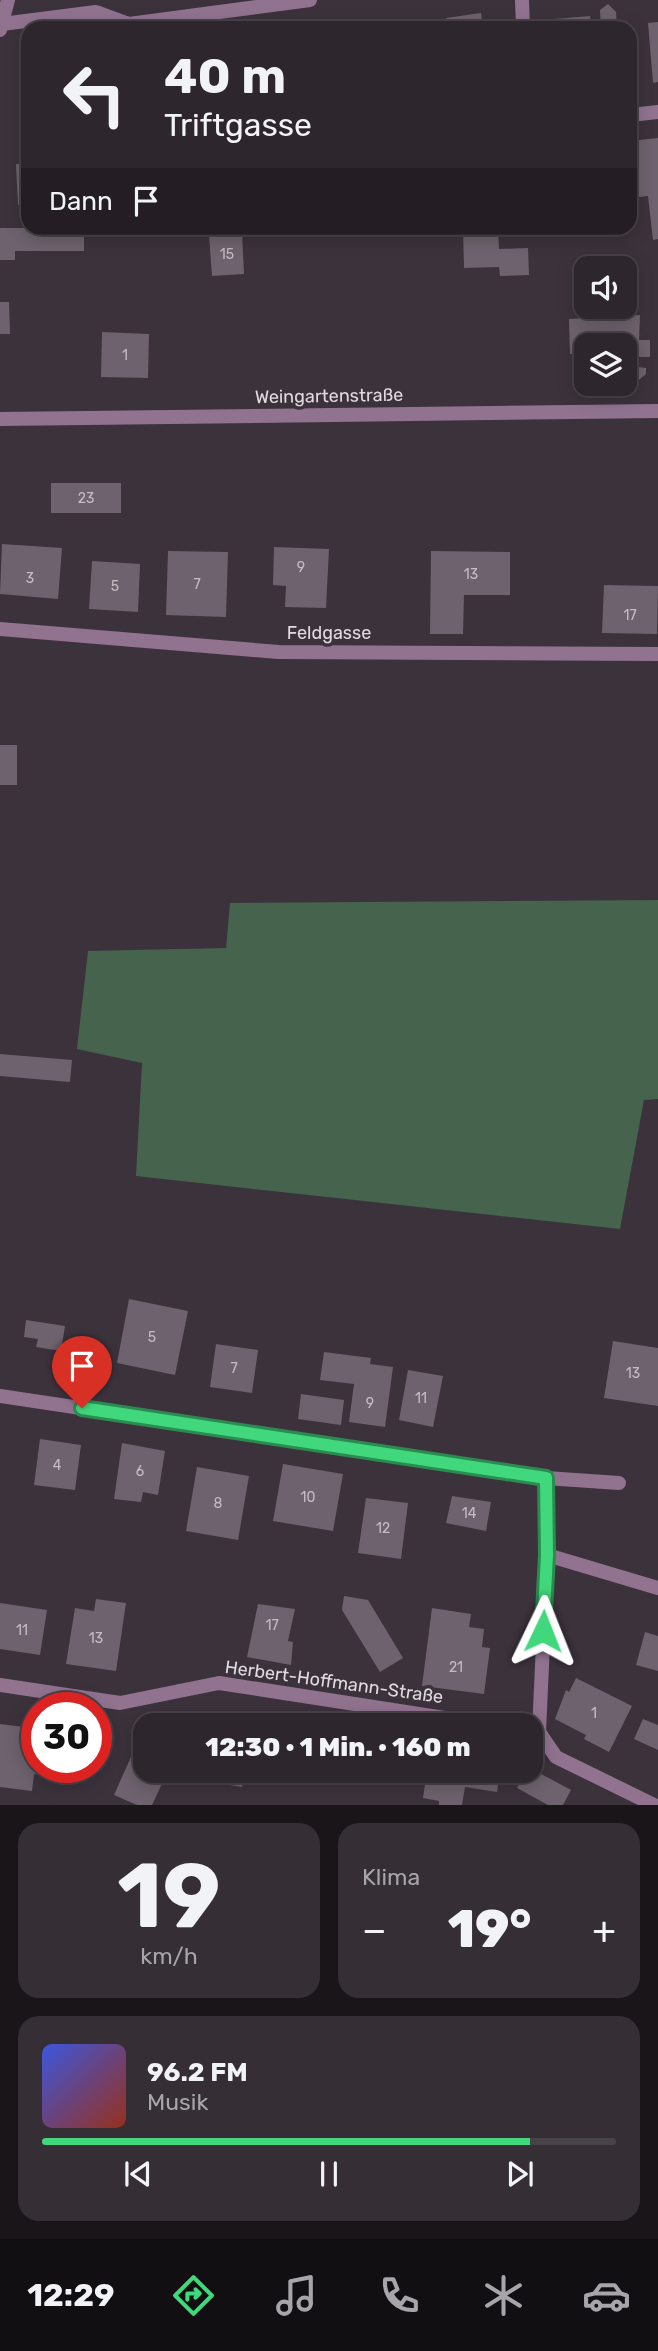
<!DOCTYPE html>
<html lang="de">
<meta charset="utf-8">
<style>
body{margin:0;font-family:Rubik,sans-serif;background:#352e35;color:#f1f3f6;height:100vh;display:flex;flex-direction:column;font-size:26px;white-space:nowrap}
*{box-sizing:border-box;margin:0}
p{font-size:23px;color:#a7a5aa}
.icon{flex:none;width:38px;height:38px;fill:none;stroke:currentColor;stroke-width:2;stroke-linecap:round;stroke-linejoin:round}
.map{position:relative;height:1805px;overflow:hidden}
.side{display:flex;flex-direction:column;gap:18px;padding:18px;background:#191519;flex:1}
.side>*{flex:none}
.banner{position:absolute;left:21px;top:21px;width:616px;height:214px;border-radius:21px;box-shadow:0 4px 18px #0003,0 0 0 2px #484349;background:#2d262d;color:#f1f3f6;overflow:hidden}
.buttons{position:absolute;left:574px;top:256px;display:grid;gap:14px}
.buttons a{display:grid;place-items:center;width:63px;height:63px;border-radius:14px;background:#2d262d;box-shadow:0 4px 18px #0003,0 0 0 2px #484349;font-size:35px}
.speed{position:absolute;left:21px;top:1692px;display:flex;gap:14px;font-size:35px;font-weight:700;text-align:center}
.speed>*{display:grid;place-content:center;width:91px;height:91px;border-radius:50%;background:#2d262d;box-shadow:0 4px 18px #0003,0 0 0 2px #484349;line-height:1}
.speed .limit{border:10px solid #d22;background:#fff;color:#111}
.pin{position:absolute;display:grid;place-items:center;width:60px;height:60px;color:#fff;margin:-72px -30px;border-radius:50% 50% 50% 0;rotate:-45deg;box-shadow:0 0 7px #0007}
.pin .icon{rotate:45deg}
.me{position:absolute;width:77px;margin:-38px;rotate:2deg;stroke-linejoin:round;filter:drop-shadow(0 0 5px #0008)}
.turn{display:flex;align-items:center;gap:24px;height:147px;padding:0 28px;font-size:32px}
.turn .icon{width:91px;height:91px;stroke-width:2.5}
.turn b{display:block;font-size:49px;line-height:60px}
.then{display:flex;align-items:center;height:66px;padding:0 28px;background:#0003;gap:14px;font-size:26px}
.big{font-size:52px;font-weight:800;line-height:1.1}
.side .card{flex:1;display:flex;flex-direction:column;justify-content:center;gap:10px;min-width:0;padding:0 24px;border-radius:21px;background:#352e35}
.side .dial{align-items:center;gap:0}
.dial b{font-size:91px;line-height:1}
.song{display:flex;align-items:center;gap:21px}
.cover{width:84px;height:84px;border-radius:10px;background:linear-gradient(135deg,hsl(230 70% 55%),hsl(10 70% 35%))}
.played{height:7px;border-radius:4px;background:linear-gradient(90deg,#41d77c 85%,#484349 85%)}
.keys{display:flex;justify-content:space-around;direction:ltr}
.heat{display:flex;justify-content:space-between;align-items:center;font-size:38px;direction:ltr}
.side .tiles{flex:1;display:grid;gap:18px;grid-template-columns:1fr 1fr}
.card:last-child{grid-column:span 2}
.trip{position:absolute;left:133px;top:1713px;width:410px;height:70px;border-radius:21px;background:#2d262d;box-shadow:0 4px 18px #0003,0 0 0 2px #484349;font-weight:800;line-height:70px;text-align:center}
.dock{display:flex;height:112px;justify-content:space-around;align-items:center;background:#120f12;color:#a7a5aa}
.dock .icon{width:49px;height:49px}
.dock .selected{color:#41d77c}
.dock b{font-size:32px;color:#f1f3f6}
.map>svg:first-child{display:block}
</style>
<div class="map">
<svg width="658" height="1805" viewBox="0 0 658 1805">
<rect width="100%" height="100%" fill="#3c323c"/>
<path fill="#45634d" d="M 658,900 L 658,1099 L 644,1100 L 620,1229 L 136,1176 L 142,1063 L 77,1049 L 88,951 L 226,948 L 230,903 Z"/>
<path fill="#6d626d" d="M 608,4 L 616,12 L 617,28 L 601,28 L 600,10 Z
M 481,13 L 483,28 L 447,28 L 446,18 Z
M 590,16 L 592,28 L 542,28 L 542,20 Z
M 658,22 L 658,82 L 653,83 L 648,23 Z
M 658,138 L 658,239 L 653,240 L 648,196 L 630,198 L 630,141 Z
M 16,164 L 28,164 L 28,205 L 18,205 Z
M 0,228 L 84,228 L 84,251 L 15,251 L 15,260 L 0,260 Z
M 463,228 L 498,228 L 499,249 L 528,248 L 529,275 L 500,276 L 499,267 L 464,268 Z
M 242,233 L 244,274 L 212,276 L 209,235 Z
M 0,302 L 9,302 L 10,334 L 0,334 Z
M 640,315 L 639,340 L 650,340 L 650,357 L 638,357 L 639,367 L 646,368 L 646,374 L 640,379 L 634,381 L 630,377 L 625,378 L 625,345 L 586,345 L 586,354 L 570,354 L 569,319 Z
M 102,332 L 149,334 L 148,378 L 101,377 Z
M 51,483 L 121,483 L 121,513 L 51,513 Z
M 2,544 L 62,548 L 58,599 L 0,594 Z
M 274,547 L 329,549 L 326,608 L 285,607 L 286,586 L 273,585 Z
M 168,551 L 228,552 L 226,617 L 166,615 Z
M 431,551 L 510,552 L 510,595 L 464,595 L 463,634 L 430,634 Z
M 92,561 L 140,564 L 138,612 L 89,609 Z
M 604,585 L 658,586 L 657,634 L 602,633 Z
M 0,745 L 17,745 L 17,785 L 0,785 Z
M 0,1054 L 72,1060 L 70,1082 L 0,1076 Z
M 129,1299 L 188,1311 L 175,1375 L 117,1363 Z
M 26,1320 L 65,1326 L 61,1351 L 36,1347 L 38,1339 L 24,1337 Z
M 613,1341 L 658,1348 L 658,1406 L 604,1398 Z
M 216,1344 L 258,1350 L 252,1393 L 210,1387 Z
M 324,1352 L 371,1358 L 370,1364 L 393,1367 L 385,1427 L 349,1422 L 354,1384 L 320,1380 Z
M 408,1370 L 443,1376 L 433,1427 L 399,1420 Z
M 301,1394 L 344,1400 L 341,1425 L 298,1419 Z
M 40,1439 L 81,1445 L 75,1490 L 34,1485 Z
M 122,1443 L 165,1451 L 158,1495 L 143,1492 L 141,1502 L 114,1499 Z
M 283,1464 L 343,1474 L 333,1531 L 273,1521 Z
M 197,1467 L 249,1476 L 238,1540 L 186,1531 Z
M 452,1496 L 491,1502 L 486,1531 L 446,1523 Z
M 366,1498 L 408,1503 L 401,1559 L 358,1553 Z
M 344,1596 L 368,1600 L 403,1658 L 380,1672 L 342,1610 Z
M 96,1599 L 126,1603 L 116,1671 L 66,1664 L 75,1608 L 94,1611 Z
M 0,1603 L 47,1610 L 40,1655 L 0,1649 Z
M 258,1604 L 295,1609 L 288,1641 L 293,1642 L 291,1665 L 247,1657 Z
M 432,1608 L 471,1614 L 469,1627 L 484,1629 L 482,1647 L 490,1648 L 484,1694 L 422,1686 Z
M 645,1632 L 658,1636 L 658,1671 L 636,1665 Z
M 576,1678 L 632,1706 L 609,1752 L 584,1739 L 586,1735 L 555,1719 L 566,1690 L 569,1692 Z
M 25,1719 L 37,1721 L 37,1768 L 56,1768 L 55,1777 L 34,1774 L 32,1791 L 0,1787 L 0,1724 L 24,1727 Z
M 643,1719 L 658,1725 L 658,1750 L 634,1739 Z
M 139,1739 L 145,1740 L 145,1771 L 168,1771 L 152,1805 L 137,1805 L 114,1795 Z
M 530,1768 L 571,1790 L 563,1805 L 548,1805 L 517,1788 L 527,1771 L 530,1771 Z
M 207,1771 L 245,1771 L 242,1787 L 206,1781 Z
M 427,1771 L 500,1771 L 497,1792 L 465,1787 L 462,1805 L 439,1805 L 439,1801 L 423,1798 Z"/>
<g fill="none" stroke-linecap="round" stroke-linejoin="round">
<path stroke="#917390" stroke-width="14" d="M 522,0 L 523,28
M 2,24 L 96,12 L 129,24 L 310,0
M 0,30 L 8,0
M 630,115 L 658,112
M 0,419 L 658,411
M 0,629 L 279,652 L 658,654
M 0,1396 L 546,1478 L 619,1483
M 546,1478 L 547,1555 L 539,1732 L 556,1757 L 654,1805
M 547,1555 L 658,1588
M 0,1685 L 120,1703 L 219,1683 L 496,1726"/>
</g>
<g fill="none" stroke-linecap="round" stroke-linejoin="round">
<defs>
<path id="route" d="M 82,1408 L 546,1478 L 547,1555 L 543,1631"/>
</defs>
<use href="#route" stroke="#2a8c51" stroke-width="18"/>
<use href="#route" stroke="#41d77c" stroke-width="12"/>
</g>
<g text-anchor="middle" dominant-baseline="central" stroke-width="7" stroke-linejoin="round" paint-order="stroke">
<g font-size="14" fill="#c4bcc3">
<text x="227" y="254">15</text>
<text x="125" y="355">1</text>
<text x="86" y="498">23</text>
<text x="301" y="567">9</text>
<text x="471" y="574">13</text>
<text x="30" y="578">3</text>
<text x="197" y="584">7</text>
<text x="115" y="586">5</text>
<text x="630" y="615">17</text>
<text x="152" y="1337">5</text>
<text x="234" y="1368">7</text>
<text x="633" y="1373">13</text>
<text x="421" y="1398">11</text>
<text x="370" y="1403">9</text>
<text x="57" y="1465">4</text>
<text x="140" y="1471">6</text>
<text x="308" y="1497">10</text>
<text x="218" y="1503">8</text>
<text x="469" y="1513">14</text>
<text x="383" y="1528">12</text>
<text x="272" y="1625">17</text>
<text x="22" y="1630">11</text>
<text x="96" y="1638">13</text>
<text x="456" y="1667">21</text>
<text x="594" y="1713">1</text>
</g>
<g font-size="18" fill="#e1dae0" stroke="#3c323c">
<text transform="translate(329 396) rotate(-1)">Weingartenstraße</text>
<text x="329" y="633">Feldgasse</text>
<text transform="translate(334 1682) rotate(8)">Herbert-Hoffmann-Straße</text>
</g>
</g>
</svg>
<div class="buttons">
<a><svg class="icon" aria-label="sound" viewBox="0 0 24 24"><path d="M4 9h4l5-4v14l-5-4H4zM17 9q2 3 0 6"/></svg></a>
<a><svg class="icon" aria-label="layers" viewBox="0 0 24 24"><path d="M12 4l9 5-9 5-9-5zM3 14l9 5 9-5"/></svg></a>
</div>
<div class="speed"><div class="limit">30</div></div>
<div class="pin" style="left:82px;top:1408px;background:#d93025"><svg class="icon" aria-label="arrive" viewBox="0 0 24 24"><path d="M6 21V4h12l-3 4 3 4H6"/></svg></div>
<svg class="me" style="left:543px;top:1631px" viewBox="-20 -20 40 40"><path d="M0-17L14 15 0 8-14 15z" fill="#41d77c" stroke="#fff" stroke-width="4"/></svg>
<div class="trip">12:30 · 1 Min. · 160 m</div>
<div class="banner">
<div class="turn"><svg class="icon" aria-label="left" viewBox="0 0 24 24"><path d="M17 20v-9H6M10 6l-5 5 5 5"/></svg><div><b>40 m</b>Triftgasse</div></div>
<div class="then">Dann<svg class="icon" aria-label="arrive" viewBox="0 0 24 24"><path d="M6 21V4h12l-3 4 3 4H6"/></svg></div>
</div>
</div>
<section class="side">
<div class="tiles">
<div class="card dial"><b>19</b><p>km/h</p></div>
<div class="card"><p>Klima</p>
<div class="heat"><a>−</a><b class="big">19°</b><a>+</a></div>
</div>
<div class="card">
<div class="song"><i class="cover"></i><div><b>96.2 FM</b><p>Musik</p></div></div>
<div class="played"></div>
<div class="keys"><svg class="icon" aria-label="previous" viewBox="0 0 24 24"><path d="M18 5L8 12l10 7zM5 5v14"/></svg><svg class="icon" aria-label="pause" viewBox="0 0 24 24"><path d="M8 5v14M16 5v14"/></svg><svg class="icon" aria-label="next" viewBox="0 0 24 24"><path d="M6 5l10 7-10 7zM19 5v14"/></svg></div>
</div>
</div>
</section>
<nav class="dock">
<b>12:29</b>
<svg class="icon selected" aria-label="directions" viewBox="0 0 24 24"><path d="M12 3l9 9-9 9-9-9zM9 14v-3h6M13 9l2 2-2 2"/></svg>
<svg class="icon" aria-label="music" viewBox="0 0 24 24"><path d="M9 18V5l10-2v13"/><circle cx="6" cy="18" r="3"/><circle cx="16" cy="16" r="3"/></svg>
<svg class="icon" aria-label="phone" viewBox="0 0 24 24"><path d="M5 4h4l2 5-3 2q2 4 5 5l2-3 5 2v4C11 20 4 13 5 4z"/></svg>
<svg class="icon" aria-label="climate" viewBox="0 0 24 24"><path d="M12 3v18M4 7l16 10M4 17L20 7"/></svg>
<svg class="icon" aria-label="car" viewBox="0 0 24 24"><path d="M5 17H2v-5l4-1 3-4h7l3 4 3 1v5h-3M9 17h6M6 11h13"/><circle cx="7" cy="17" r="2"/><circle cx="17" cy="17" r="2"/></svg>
</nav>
